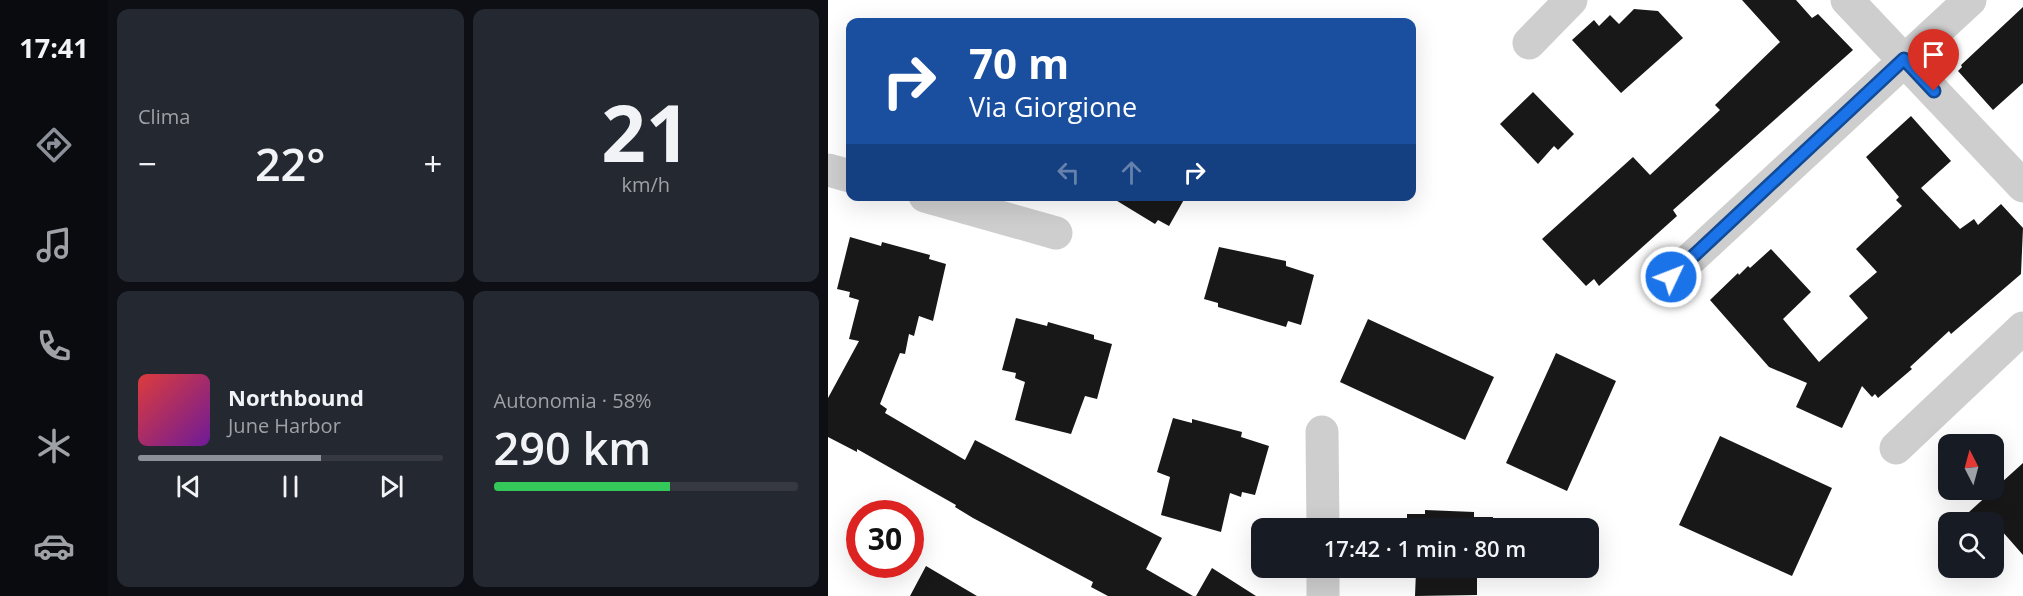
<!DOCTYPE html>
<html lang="it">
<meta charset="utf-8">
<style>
body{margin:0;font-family:"Open Sans",sans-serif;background:#242831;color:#f1f3f6;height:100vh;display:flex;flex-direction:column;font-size:22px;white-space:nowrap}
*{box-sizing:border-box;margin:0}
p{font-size:20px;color:#9ea1a6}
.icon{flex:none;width:33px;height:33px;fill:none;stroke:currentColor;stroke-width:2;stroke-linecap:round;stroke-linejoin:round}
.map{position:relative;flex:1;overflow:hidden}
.details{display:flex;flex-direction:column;gap:9px;padding:9px;background:#0d0f14;width:720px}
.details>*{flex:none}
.guide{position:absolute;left:18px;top:18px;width:570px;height:183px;border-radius:12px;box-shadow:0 6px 24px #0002;background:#1a4fa0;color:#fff;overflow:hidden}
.needle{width:39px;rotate:354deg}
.tools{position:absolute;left:1110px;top:434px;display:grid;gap:12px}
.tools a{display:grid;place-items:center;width:66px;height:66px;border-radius:12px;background:#171b24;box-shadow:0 6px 24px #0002;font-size:30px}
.speed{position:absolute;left:18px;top:500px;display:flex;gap:12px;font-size:30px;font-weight:700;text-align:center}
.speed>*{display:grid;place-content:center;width:78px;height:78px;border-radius:50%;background:#171b24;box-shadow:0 6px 24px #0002;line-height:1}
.speed .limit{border:9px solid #d22;background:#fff;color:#111}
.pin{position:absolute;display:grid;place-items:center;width:51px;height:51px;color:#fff;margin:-62px -26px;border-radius:50% 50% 50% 0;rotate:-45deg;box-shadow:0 0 6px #0007}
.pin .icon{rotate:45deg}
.me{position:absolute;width:66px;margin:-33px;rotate:47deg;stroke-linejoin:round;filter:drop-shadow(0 0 4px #0008)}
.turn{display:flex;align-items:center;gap:21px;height:126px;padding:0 24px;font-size:27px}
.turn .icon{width:78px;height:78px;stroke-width:2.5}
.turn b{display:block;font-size:42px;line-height:51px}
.lanes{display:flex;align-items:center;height:57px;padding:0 24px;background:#0003;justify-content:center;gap:30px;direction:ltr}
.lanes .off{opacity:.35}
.big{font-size:45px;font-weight:600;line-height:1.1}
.details .tile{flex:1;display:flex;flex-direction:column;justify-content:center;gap:9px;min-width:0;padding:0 21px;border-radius:12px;background:#242831}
.details .dial{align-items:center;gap:0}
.dial b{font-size:78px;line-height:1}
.song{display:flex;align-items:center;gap:18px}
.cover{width:72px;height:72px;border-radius:9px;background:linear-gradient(135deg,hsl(0 70% 55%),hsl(280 70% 35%))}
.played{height:6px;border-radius:3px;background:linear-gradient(90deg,#8c9099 60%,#363941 60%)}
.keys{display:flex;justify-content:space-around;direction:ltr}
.heat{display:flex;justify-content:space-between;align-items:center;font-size:33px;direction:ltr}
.charge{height:9px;border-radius:4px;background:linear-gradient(90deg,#34c759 58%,#363941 0)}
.details .tiles{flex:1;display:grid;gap:9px;grid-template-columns:repeat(2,1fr)}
.trip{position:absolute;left:423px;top:518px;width:348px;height:60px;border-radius:12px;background:#171b24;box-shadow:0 6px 24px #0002;font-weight:600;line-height:60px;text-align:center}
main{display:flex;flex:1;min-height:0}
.dock{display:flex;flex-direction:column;width:108px;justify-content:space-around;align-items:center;background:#090b0e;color:#9ea1a6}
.dock .icon{width:42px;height:42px}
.dock .active{color:#8c9099}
.dock b{font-size:27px;color:#f1f3f6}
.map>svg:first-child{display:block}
</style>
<main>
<nav class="dock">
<b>17:41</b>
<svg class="icon active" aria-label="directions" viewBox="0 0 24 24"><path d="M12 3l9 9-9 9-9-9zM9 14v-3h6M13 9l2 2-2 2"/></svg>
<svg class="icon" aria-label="music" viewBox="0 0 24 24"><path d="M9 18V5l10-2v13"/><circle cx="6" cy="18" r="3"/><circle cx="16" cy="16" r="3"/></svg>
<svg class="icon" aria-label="phone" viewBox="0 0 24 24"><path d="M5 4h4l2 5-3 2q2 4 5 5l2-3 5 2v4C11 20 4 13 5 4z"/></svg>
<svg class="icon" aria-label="climate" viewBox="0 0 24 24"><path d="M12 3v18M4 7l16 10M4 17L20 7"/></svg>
<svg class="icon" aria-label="car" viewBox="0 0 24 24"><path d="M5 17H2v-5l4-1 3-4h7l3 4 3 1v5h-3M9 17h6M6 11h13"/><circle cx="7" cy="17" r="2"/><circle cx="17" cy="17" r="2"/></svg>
</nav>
<section class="details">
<div class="tiles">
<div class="tile"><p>Clima</p>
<div class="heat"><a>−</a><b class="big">22°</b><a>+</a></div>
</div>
<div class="tile dial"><b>21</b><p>km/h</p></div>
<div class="tile">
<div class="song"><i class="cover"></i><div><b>Northbound</b><p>June Harbor</p></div></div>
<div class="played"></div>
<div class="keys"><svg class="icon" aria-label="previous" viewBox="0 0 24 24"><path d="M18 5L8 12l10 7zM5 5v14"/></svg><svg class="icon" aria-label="pause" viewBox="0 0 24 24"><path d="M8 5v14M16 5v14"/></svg><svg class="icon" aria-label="next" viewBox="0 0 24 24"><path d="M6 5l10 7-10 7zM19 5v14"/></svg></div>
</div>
<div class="tile"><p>Autonomia · 58%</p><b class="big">290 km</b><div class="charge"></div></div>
</div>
</section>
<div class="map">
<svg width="1195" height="596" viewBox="0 0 1195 596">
<rect width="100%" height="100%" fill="#fff"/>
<path fill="#181818" d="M 914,0 L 968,0 L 984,18 L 990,14 L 1025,50 L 845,210 L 849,216 L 771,286 L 766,279 L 758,286 L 714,239 L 805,157 L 822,175 L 892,110 L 887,105 L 952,42 Z
M 1195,7 L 1195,83 L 1165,110 L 1130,71 L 1134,67 L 1133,65 Z
M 806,9 L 830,11 L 855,38 L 793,93 L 744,40 L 766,20 L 771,26 L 782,15 L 791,24 Z
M 705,92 L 746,134 L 730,150 L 726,146 L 710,164 L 672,124 Z
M 1083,116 L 1123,161 L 1093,188 L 1132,229 L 1146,219 L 1150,225 L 1173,204 L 1195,228 L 1193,274 L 1123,334 L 1121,331 L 1082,367 L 1084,369 L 1050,398 L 1047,394 L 1044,397 L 1034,386 L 1014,428 L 968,407 L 979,383 L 941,367 L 882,300 L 910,273 L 911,275 L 920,266 L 922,268 L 943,249 L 983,292 L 955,319 L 991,362 L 1040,318 L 1021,296 L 1049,272 L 1028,249 L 1074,206 L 1068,200 L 1071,197 L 1038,157 Z
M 281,196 L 358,196 L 341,226 L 330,220 L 327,224 Z
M 22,237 L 53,246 L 54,242 L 102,255 L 101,259 L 118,264 L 105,321 L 91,316 L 86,336 L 81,334 L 77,354 L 72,353 L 52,404 L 59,409 L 57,413 L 137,460 L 147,440 L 334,538 L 318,569 L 365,596 L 280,596 L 263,587 L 265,582 L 145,518 L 127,507 L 128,505 L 29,449 L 29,452 L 0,437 L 0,398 L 31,341 L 21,339 L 31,300 L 21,297 L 22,292 L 9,289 Z
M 391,247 L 458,261 L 458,266 L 486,275 L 473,325 L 460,321 L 458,327 L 390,307 L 390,303 L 376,299 Z
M 188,318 L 219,326 L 220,322 L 266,335 L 266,339 L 284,344 L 269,399 L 257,396 L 243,434 L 187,420 L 197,382 L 187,378 L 188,373 L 174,370 Z
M 540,319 L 666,377 L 637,440 L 512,382 Z
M 728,353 L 788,381 L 739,491 L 678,463 Z
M 345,418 L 364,423 L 364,419 L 414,432 L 413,437 L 441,446 L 427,495 L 414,492 L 413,497 L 402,493 L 393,532 L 333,515 L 342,477 L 329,472 Z
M 892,436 L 1004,488 L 964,576 L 851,525 Z
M 1195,463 L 1195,555 L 1166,522 L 1130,522 Z
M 597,510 L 646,512 L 646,517 L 665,517 L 665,528 L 579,528 L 579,514 L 597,514 Z
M 98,566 L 149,596 L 82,596 Z
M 578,567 L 664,567 L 663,574 L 649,574 L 649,595 L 587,596 L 588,571 L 577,571 Z
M 384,568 L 428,596 L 368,596 Z"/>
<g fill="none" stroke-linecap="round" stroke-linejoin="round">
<path stroke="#cecece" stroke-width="33" d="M 1019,0 L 1195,186
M 701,43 L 743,0
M 0,170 L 22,176
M 97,196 L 228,233
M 843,277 L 1142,0
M 494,432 L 495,528
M 1068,448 L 1195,328
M 495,567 L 495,596"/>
</g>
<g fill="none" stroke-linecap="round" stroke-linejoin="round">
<defs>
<path id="route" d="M 843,277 L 1076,59 L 1106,91"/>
</defs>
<use href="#route" stroke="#114b97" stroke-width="15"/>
<use href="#route" stroke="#1a73e8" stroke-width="10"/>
</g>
</svg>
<div class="tools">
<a><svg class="needle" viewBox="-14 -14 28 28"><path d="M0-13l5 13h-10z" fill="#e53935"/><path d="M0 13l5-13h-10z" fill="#9ea1a6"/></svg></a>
<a><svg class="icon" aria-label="search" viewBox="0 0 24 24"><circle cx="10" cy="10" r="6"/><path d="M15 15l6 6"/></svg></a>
</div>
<div class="speed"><div class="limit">30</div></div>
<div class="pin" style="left:1106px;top:91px;background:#d93025"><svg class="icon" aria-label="arrive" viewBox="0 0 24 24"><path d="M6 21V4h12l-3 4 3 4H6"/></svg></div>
<svg class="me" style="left:843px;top:277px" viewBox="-20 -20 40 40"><circle r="17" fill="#1a73e8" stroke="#fff" stroke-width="3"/><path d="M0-11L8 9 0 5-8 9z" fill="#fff"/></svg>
<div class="trip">17:42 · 1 min · 80 m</div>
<div class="guide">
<div class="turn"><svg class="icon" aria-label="right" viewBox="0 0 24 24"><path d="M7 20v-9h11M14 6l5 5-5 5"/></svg><div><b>70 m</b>Via Giorgione</div></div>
<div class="lanes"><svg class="icon off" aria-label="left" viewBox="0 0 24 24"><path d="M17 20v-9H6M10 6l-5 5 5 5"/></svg><svg class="icon off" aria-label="ahead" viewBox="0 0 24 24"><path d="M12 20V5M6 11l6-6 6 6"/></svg><svg class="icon" aria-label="right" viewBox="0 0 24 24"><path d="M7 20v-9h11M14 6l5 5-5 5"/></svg></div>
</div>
</div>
</main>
